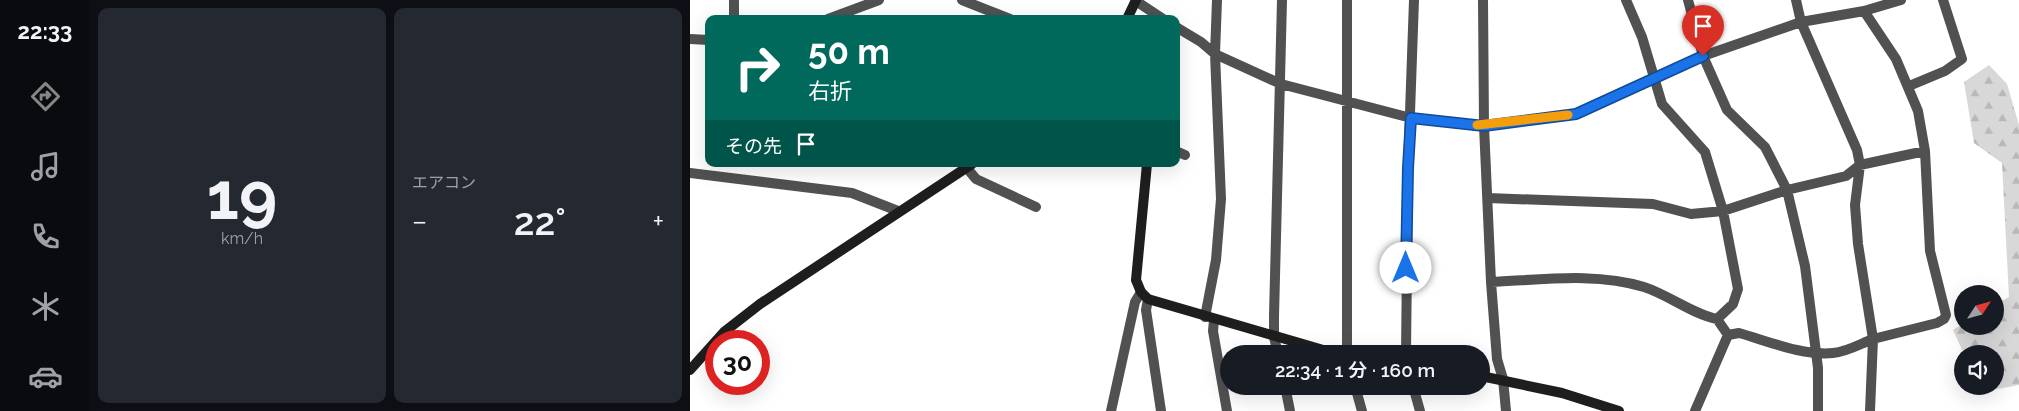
<!DOCTYPE html>
<html lang="ja">
<meta charset="utf-8">
<style>
body{margin:0;font-family:Raleway,"Noto Sans JP",sans-serif;background:#242831;color:#f1f3f6;height:100vh;display:flex;flex-direction:column;font-size:19px;white-space:nowrap}
*{box-sizing:border-box;margin:0}
p{font-size:16px;color:#9ea1a6}
.icon{flex:none;width:28px;height:28px;fill:none;stroke:currentColor;stroke-width:2;stroke-linecap:round;stroke-linejoin:round}
.map{position:relative;flex:1;overflow:hidden}
.panel{display:flex;flex-direction:column;gap:8px;padding:8px;background:#0d0f14;width:600px}
.panel>*{flex:none}
.guide{position:absolute;left:15px;top:15px;width:475px;height:152px;border-radius:10px;box-shadow:0 5px 20px #0002;background:#00695c;color:#fff;overflow:hidden}
.needle{width:32px;rotate:54deg}
.fabs{position:absolute;left:1264px;top:285px;display:grid;gap:10px}
.fabs a{display:grid;place-items:center;width:50px;height:50px;border-radius:50%;background:#171b24;box-shadow:0 5px 20px #0002;font-size:25px}
.speed{position:absolute;left:15px;top:330px;display:flex;gap:10px;font-size:25px;font-weight:700;text-align:center}
.speed>*{display:grid;place-content:center;width:65px;height:65px;border-radius:50%;background:#171b24;box-shadow:0 5px 20px #0002;line-height:1}
.speed .limit{border:8px solid #d22;background:#fff;color:#111}
.pin{position:absolute;display:grid;place-items:center;width:42px;height:42px;color:#fff;margin:-51px -21px;border-radius:50% 50% 50% 0;rotate:-45deg;box-shadow:0 0 5px #0007}
.pin .icon{rotate:45deg}
.me{position:absolute;width:55px;margin:-28px;rotate:0deg;stroke-linejoin:round;filter:drop-shadow(0 0 4px #0008)}
.turn{display:flex;align-items:center;gap:18px;height:105px;padding:0 20px;font-size:22px}
.turn .icon{width:65px;height:65px;stroke-width:2.5}
.turn b{display:block;font-size:35px;line-height:42px}
.then{display:flex;align-items:center;height:48px;padding:0 20px;background:#0003;gap:10px;font-size:19px}
.big{font-size:38px;font-weight:600;line-height:1.1}
.panel .tile{flex:1;display:flex;flex-direction:column;justify-content:center;gap:8px;min-width:0;padding:0 18px;border-radius:10px;background:#242831}
.panel .dial{align-items:center;gap:0}
.dial b{font-size:65px;line-height:1}
.heat{display:flex;justify-content:space-between;align-items:center;font-size:28px;direction:ltr}
.panel .tiles{flex:1;display:grid;gap:8px;grid-template-columns:repeat(2,1fr)}
.trip{position:absolute;left:530px;top:345px;width:270px;height:50px;border-radius:25px;background:#171b24;box-shadow:0 5px 20px #0002;font-weight:600;line-height:50px;text-align:center}
main{display:flex;flex:1;min-height:0}
.menu{display:flex;flex-direction:column;width:90px;justify-content:space-around;align-items:center;background:#090b0e;color:#9ea1a6}
.menu .icon{width:35px;height:35px}
.menu .active{color:#858687}
.menu b{font-size:22px;color:#f1f3f6}
.map>svg:first-child{display:block}
</style>
<main>
<nav class="menu">
<b>22:33</b>
<svg class="icon active" aria-label="directions" viewBox="0 0 24 24"><path d="M12 3l9 9-9 9-9-9zM9 14v-3h6M13 9l2 2-2 2"/></svg>
<svg class="icon" aria-label="music" viewBox="0 0 24 24"><path d="M9 18V5l10-2v13"/><circle cx="6" cy="18" r="3"/><circle cx="16" cy="16" r="3"/></svg>
<svg class="icon" aria-label="phone" viewBox="0 0 24 24"><path d="M5 4h4l2 5-3 2q2 4 5 5l2-3 5 2v4C11 20 4 13 5 4z"/></svg>
<svg class="icon" aria-label="climate" viewBox="0 0 24 24"><path d="M12 3v18M4 7l16 10M4 17L20 7"/></svg>
<svg class="icon" aria-label="car" viewBox="0 0 24 24"><path d="M5 17H2v-5l4-1 3-4h7l3 4 3 1v5h-3M9 17h6M6 11h13"/><circle cx="7" cy="17" r="2"/><circle cx="17" cy="17" r="2"/></svg>
</nav>
<section class="panel">
<div class="tiles">
<div class="tile dial"><b>19</b><p>km/h</p></div>
<div class="tile"><p>エアコン</p>
<div class="heat"><a>−</a><b class="big">22°</b><a>+</a></div>
</div>
</div>
</section>
<div class="map">
<svg width="1329" height="411" viewBox="0 0 1329 411">
<defs>
<pattern id="forest-firs" width="22" height="20" patternUnits="userSpaceOnUse" patternTransform="scale(1.25)"><rect width="22" height="20" fill="#d8d8d8"/><path d="M5 1l3.5 6h-7zM16 11l3.5 6h-7z" fill="#b8b8b8"/></pattern>
</defs>
<rect width="100%" height="100%" fill="#fff"/>
<path fill="url(#forest-firs)" d="M 1299,65 L 1317,84 L 1329,125 L 1329,385 L 1291,392 L 1288,386 L 1305,386 L 1305,354 L 1274,354 L 1263,330 L 1272,324 L 1272,326 L 1305,326 L 1305,305 L 1319,297 L 1312,163 L 1284,143 L 1274,82 Z"/>
<g fill="none" stroke-linecap="round" stroke-linejoin="round">
<path stroke="#515151" stroke-width="10" d="M 1038,335 L 1049,333 C 1078,341 1112,356 1143,353 C 1157,352 1170,344 1183,339"/>
<path stroke="#515151" stroke-width="10" d="M 272,0 L 320,19
M 793,0 L 794,126 L 801,282 L 807,359 L 813,379 L 816,411
M 936,0 L 952,37 L 972,104 L 1015,152 L 1033,211 L 1048,289 L 1043,304 L 1027,319 L 1038,335 L 1005,411
M 998,0 L 1013,56 L 1037,110 L 1075,147 L 1097,190 L 1115,266 L 1128,368 L 1128,411
M 1106,0 L 1111,22 L 1167,150 L 1170,165 L 1165,205 L 1168,244 L 1183,339 L 1180,411
M 446,1 L 473,19
M 1174,11 L 1206,59 L 1228,111 L 1235,151 L 1240,251 L 1256,315 L 1254,319 L 1247,323 L 1183,339
M 44,19 L 44,0
M 138,19 L 189,0
M 486,27 L 511,42 L 525,54 L 591,84 L 721,118 L 794,126 L 886,114 L 1013,56 L 1111,22 L 1174,11 L 1211,0
M 0,39 L 19,40
M 1219,86 L 1255,71 L 1272,59 L 1253,0
M 486,151 L 495,155
M 276,167 L 286,179 L 346,207
M 0,173 L 162,193 L 208,211
M 798,198 L 963,204 L 1001,214 L 1033,211 L 1097,190 L 1156,176 L 1170,165 L 1235,151
M 801,282 C 850,280 906,272 954,287 C 979,295 1002,314 1027,319
M 458,299 L 456,310 L 471,411
M 515,317 L 526,260 L 531,199 L 525,54 L 527,0
M 524,320 L 523,331 L 537,411
M 588,354 L 584,337 L 584,316 L 592,0
M 657,354 L 657,0
M 716,354 L 718,169 L 724,0
M 595,386 L 600,411
M 665,386 L 672,411
M 723,386 L 730,411
M 421,411 L 445,302 L 451,292"/>
<path stroke="#1e1e1e" stroke-width="10" d="M 437,19 L 446,0
M 457,164 L 446,280 L 451,292 L 458,299 L 647,354
M 0,370 L 34,332 L 70,304 L 282,164
M 791,376 L 872,393 L 929,411"/>
</g>
<g fill="none" stroke-linecap="round" stroke-linejoin="round">
<defs>
<path id="route" d="M 716,268 L 718,168 L 721,118 L 794,126 L 886,114 L 1013,56"/>
</defs>
<use href="#route" stroke="#114b97" stroke-width="12"/>
<use href="#route" stroke="#1a73e8" stroke-width="9"/>
<path stroke="#f59e0b" stroke-width="9" d="M 787,125 L 878,115"/>
</g>
</svg>
<div class="fabs">
<a><svg class="needle" viewBox="-14 -14 28 28"><path d="M0-13l5 13h-10z" fill="#e53935"/><path d="M0 13l5-13h-10z" fill="#9ea1a6"/></svg></a>
<a><svg class="icon" aria-label="sound" viewBox="0 0 24 24"><path d="M4 9h4l5-4v14l-5-4H4zM17 9q2 3 0 6"/></svg></a>
</div>
<div class="speed"><div class="limit">30</div></div>
<div class="pin" style="left:1013px;top:56px;background:#d93025"><svg class="icon" aria-label="arrive" viewBox="0 0 24 24"><path d="M6 21V4h12l-3 4 3 4H6"/></svg></div>
<svg class="me" style="left:716px;top:268px" viewBox="-20 -20 40 40"><circle r="19" fill="#fff"/><path d="M0-13L10 11 0 6-10 11z" fill="#1a73e8"/></svg>
<div class="trip">22:34 · 1 分 · 160 m</div>
<div class="guide">
<div class="turn"><svg class="icon" aria-label="right" viewBox="0 0 24 24"><path d="M7 20v-9h11M14 6l5 5-5 5"/></svg><div><b>50 m</b>右折</div></div>
<div class="then">その先<svg class="icon" aria-label="arrive" viewBox="0 0 24 24"><path d="M6 21V4h12l-3 4 3 4H6"/></svg></div>
</div>
</div>
</main>
